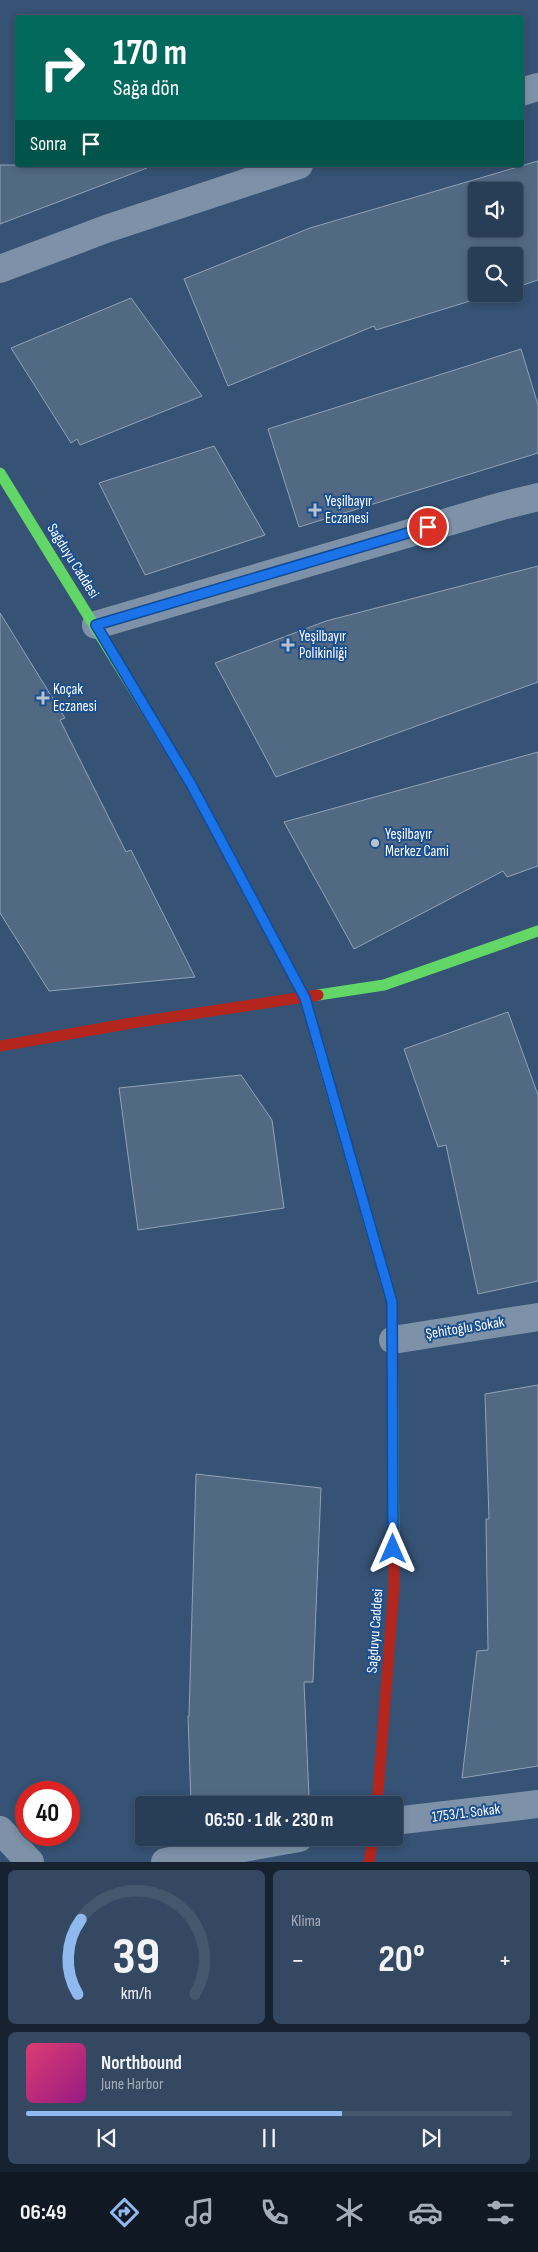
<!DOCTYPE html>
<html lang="tr">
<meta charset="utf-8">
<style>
body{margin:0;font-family:"Sofia Sans Condensed",sans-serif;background:#344961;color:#f1f3f6;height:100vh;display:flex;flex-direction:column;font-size:19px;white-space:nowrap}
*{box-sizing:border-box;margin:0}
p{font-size:16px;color:#a5aeba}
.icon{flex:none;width:28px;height:28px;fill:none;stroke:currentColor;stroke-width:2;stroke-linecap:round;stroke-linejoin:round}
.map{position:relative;height:1862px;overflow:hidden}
.panel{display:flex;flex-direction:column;gap:8px;padding:8px;background:#162230;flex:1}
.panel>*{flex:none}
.guide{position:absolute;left:15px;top:15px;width:509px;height:152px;border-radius:5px;box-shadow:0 2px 8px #0003,0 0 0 1px #44576d;background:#00695c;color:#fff;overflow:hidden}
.buttons{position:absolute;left:468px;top:182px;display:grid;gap:10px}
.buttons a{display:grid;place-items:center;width:55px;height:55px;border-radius:5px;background:#283e57;box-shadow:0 2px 8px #0003,0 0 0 1px #44576d;font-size:25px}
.speed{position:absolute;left:15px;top:1781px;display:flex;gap:10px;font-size:25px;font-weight:700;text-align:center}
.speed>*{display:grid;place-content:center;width:65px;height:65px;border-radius:50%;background:#283e57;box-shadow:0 2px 8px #0003,0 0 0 1px #44576d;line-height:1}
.speed .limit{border:8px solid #d22;background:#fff;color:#111}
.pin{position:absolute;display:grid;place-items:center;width:42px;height:42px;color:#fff;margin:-21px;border:2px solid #fff;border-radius:50%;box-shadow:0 1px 5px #0007}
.me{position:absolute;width:55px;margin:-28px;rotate:0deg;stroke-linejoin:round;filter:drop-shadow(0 0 4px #0008)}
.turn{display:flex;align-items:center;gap:18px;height:105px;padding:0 15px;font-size:22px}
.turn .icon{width:65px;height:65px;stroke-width:2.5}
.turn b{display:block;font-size:35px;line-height:42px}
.then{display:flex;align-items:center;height:48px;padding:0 15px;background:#0003;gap:10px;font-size:19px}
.big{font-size:38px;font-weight:700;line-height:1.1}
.panel .card{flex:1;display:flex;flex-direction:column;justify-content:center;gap:8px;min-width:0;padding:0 18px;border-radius:8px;background:#344961}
.panel .dial{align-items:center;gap:0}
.dial svg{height:130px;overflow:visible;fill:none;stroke:#44576d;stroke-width:7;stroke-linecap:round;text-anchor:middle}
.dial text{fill:#f1f3f6;stroke:none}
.song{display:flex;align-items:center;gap:15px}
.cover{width:60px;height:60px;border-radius:8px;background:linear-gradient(135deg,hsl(340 70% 55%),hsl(310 70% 35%))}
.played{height:5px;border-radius:2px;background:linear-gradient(90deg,#90b9f0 65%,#44576d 65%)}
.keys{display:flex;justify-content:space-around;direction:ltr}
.heat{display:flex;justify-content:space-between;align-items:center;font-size:28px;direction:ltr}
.panel .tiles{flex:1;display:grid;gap:8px;grid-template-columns:1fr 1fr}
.card:last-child{grid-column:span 2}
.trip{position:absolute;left:135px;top:1796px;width:268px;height:50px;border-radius:5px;background:#283e57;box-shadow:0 2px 8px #0003,0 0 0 1px #44576d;font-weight:700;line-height:50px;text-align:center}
.dock{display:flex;height:80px;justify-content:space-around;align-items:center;background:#101923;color:#a5aeba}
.dock .icon{width:35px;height:35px}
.dock .current{color:#90b9f0}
.dock b{font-size:22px;color:#f1f3f6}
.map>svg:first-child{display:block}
</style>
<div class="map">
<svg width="538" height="1862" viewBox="0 0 538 1862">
<rect width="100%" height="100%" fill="#365274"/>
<path fill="#526984" stroke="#92a2b6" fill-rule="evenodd" d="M 538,161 L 538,280 L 514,288 L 514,256 L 476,256 L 476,294 L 493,294 L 376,330 L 374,326 L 228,386 L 184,279 L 310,228 ZM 476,191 L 514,191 L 514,229 L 476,229 Z
M 0,165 L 147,165 L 147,168 L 0,224 Z
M 131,298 L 202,396 L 80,445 L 77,439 L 71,443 L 11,348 Z
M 521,349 L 538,405 L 538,453 L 299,527 L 268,429 Z
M 214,446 L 265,535 L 145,575 L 99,483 Z
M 538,566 L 538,682 L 276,777 L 215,663 L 326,621 Z
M 0,613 L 65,718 L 60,720 L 126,852 L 131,850 L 195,977 L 49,991 L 0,913 Z
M 538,752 L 538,866 L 507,877 L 503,871 L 354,949 L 284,822 Z
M 508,1012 L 538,1095 L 538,1281 L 478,1294 L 446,1145 L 438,1147 L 404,1049 Z
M 241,1075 L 272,1120 L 284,1208 L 138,1230 L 119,1088 Z
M 538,1385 L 538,1766 L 462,1778 L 477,1651 L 488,1650 L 486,1519 L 489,1519 L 485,1394 Z
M 196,1474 L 321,1488 L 313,1682 L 304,1682 L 309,1797 L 191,1803 L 188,1716 L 189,1716 Z"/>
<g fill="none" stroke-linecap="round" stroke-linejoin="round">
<path stroke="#7d92a8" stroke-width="28" d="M 521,92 L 538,87
M 0,269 L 106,229 L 299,165
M 96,625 L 502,506 L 538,497
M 393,1340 L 538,1317
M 394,1821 L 538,1804
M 0,1830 L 30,1862
M 165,1862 L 299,1838"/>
<path stroke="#63d668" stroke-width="11" d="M 0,473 L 142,703
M 318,995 L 384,985 L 538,931
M 327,1076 L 392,1302 L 394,1558"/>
<path stroke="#ff974d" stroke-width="11" d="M 142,703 L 192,786 L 305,998 L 327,1076"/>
<path stroke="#b3261e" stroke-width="11" d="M 0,1046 L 132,1023 L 318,995
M 377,1805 L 394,1587 L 394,1558
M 369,1862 L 373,1838"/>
</g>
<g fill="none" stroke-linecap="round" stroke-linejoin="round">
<defs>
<path id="route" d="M 393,1549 L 392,1302 L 305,998 L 192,786 L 96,625 L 428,527"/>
</defs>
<use href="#route" stroke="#114b97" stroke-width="12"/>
<use href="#route" stroke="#1a73e8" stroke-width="9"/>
</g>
<g fill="#b9c2ce" stroke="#1b4f8f" stroke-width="2">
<path d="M312.5 502.5h5v5h5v5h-5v5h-5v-5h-5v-5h5z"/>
<path d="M285.5 637.5h5v5h5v5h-5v5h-5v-5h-5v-5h5z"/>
<path d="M40.5 690.5h5v5h5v5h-5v5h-5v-5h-5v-5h5z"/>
<circle cx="375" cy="843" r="5"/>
</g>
<g text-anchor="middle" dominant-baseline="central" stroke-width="4" stroke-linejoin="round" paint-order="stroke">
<g font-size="15" fill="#fff" stroke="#1b4f8f" text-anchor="start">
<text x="325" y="501">Yeşilbayır<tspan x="325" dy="17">Eczanesi</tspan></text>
<text x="299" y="636">Yeşilbayır<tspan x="299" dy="17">Polikinliği</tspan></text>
<text x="53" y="689">Koçak<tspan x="53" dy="17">Eczanesi</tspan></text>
<text x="385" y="834">Yeşilbayır<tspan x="385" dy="17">Merkez Cami</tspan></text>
</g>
<g font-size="15" fill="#fff" stroke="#1b4f8f">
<text transform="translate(73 561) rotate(58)">Sağduyu Caddesi</text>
<text transform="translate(465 1328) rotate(-9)">Şehitoğlu Sokak</text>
<text transform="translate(375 1631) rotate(-86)">Sağduyu Caddesi</text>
<text transform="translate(466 1813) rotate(-7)">1753/1. Sokak</text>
</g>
</g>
</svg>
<div class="buttons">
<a><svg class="icon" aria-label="sound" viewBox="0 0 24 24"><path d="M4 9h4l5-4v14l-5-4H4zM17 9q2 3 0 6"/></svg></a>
<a><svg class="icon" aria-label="search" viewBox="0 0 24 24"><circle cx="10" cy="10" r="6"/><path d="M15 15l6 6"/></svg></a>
</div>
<div class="speed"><div class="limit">40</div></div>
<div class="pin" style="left:428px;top:527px;background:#d93025"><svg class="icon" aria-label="arrive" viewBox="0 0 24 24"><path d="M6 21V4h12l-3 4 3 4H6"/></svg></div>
<svg class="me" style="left:393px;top:1549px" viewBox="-20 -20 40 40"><path d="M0-17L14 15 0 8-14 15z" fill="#1a73e8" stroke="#fff" stroke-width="4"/></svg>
<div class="trip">06:50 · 1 dk · 230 m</div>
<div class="guide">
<div class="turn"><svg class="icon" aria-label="right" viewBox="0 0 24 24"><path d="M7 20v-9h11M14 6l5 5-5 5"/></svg><div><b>170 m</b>Sağa dön</div></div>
<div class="then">Sonra<svg class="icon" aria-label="arrive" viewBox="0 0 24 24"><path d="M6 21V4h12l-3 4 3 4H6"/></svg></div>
</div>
</div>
<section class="panel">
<div class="tiles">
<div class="card dial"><svg viewBox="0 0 100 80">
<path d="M14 69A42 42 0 1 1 86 69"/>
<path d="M14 69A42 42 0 0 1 16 23" stroke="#90b9f0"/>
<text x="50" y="56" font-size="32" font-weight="700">39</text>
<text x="50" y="72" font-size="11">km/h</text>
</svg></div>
<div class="card"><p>Klima</p>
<div class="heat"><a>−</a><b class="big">20°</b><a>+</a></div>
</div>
<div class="card">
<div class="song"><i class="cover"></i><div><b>Northbound</b><p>June Harbor</p></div></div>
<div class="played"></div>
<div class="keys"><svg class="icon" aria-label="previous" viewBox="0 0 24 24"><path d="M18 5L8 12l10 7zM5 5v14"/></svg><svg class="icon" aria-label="pause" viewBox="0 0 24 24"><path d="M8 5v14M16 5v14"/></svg><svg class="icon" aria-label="next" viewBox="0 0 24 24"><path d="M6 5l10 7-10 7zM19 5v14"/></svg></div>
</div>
</div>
</section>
<nav class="dock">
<b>06:49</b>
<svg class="icon current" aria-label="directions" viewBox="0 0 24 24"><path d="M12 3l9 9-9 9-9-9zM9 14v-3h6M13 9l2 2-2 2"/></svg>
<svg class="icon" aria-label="music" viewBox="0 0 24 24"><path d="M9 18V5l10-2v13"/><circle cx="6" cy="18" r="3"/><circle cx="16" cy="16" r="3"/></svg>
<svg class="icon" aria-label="phone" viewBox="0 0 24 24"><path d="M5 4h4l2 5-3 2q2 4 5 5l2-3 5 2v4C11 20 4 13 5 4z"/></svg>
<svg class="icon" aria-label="climate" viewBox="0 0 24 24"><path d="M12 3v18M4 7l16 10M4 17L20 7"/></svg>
<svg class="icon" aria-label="car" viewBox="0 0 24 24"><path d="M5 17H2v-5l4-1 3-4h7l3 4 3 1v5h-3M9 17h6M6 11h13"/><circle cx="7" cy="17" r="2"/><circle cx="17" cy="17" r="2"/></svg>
<svg class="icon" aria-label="filters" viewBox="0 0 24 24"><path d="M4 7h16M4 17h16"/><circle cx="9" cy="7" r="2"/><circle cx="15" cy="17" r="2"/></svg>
</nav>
